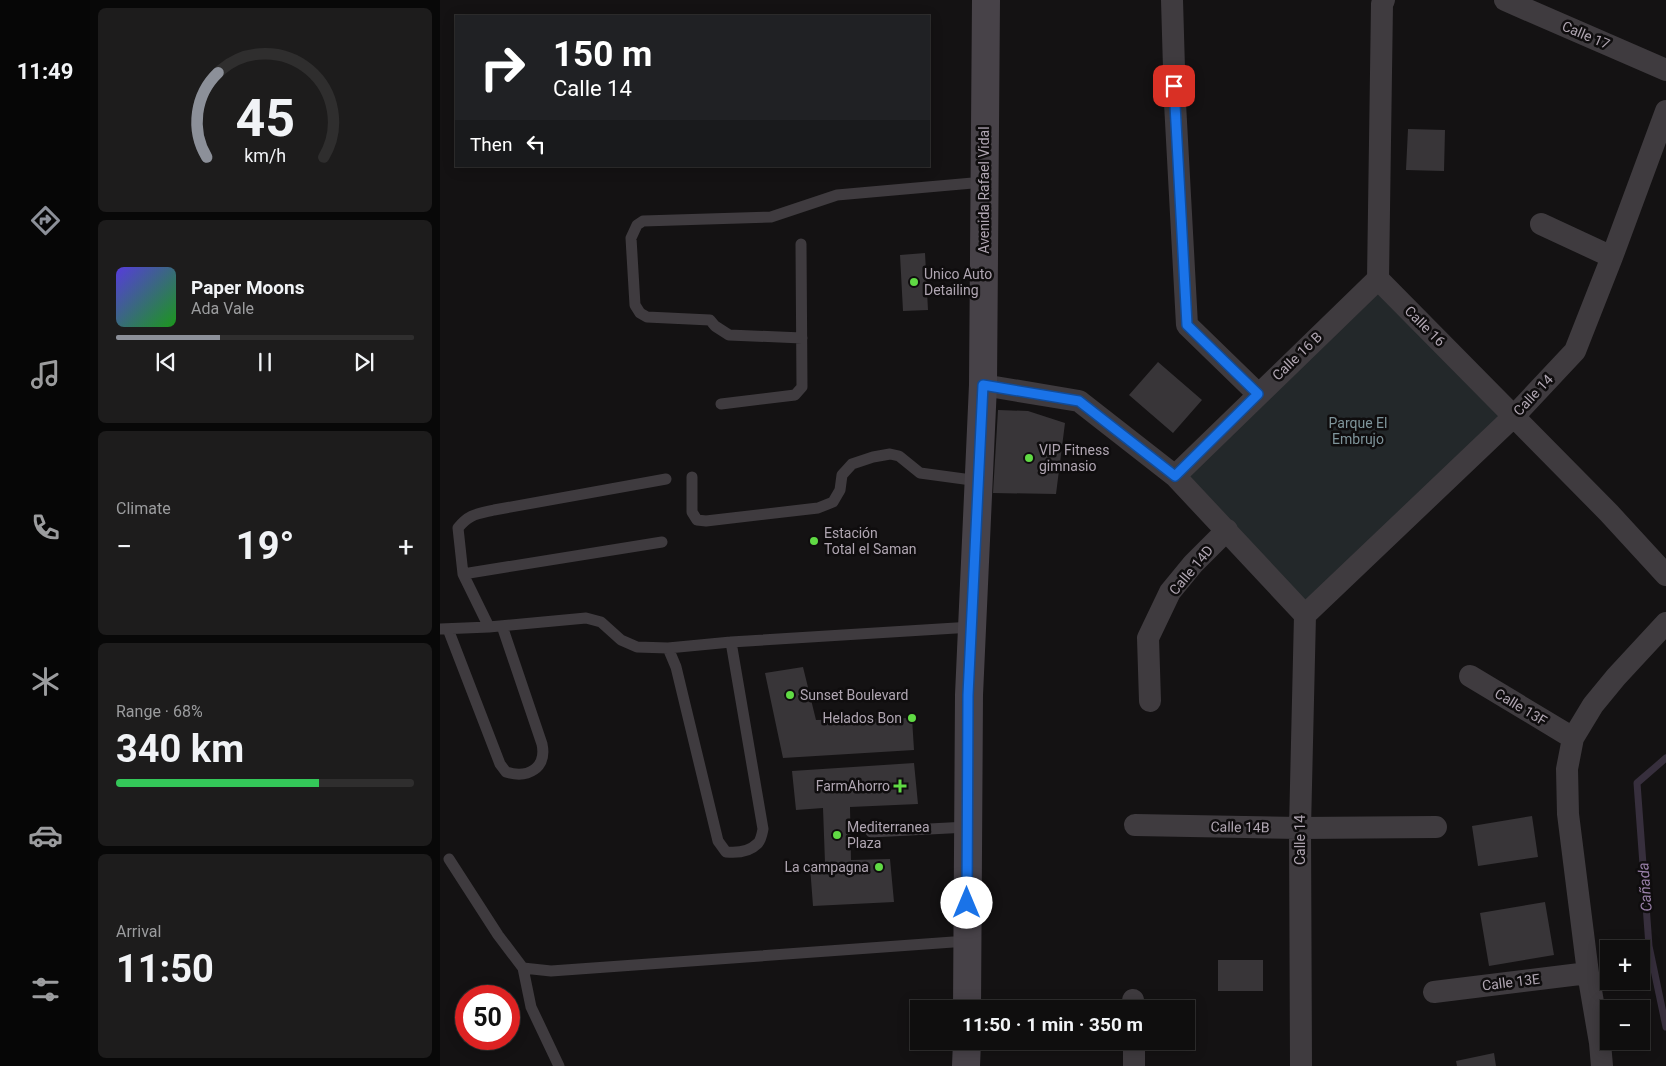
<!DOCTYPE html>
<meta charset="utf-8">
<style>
body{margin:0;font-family:Roboto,sans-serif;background:#1d1c1c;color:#f1f3f6;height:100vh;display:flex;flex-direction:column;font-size:19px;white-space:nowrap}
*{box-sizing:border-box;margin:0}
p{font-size:16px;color:#9b9c9e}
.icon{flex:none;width:28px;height:28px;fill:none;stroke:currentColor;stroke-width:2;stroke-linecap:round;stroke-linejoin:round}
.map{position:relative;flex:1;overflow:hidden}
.sheet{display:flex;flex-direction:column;gap:8px;padding:8px;background:#080808;width:350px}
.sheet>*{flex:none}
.hud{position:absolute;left:15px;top:15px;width:475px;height:152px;border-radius:0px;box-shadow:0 2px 12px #0003,0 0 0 1px #2f2e2e;background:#202124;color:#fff;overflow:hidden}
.tools{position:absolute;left:1160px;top:940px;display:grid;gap:10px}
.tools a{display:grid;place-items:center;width:50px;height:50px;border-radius:0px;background:#0f0e0e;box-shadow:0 2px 12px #0003,0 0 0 1px #2f2e2e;font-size:25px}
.speed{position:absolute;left:15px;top:985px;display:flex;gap:10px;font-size:25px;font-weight:700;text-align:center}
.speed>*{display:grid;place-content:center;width:65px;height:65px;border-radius:50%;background:#0f0e0e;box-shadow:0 2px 12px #0003,0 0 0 1px #2f2e2e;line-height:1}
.speed .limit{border:8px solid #d22;background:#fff;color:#111}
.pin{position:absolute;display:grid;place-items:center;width:42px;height:42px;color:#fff;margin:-21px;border-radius:10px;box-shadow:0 2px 8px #0006}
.me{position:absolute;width:55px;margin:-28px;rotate:0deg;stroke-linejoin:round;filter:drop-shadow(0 0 4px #0008)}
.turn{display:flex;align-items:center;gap:18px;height:105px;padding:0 15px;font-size:22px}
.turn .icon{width:65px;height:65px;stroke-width:2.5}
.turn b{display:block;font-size:35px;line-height:42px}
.then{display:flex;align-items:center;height:48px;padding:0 15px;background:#0003;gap:10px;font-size:19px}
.big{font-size:38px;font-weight:700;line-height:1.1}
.sheet .widget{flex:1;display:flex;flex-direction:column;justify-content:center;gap:8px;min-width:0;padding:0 18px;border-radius:8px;background:#1d1c1c}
.sheet .dial{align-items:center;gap:0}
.dial svg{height:130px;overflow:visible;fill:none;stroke:#2f2e2e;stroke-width:7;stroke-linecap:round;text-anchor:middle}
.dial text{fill:#f1f3f6;stroke:none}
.song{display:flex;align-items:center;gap:15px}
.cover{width:60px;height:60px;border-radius:8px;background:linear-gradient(135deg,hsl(250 70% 55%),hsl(120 70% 35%))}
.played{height:5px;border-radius:2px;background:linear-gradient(90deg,#8c9099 35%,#2f2e2e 35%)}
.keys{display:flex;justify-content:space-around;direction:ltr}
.heat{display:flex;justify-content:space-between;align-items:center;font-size:28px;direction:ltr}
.charge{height:8px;border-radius:4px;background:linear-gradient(90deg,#34c759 68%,#2f2e2e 0)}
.trip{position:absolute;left:470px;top:1000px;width:285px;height:50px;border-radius:0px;background:#0f0e0e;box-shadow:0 2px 12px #0003,0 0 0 1px #2f2e2e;font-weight:700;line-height:50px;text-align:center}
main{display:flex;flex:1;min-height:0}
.tab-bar{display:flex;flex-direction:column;width:90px;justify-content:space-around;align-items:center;background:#060606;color:#9b9c9e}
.tab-bar .icon{width:35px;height:35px}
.tab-bar .on{color:#8c9099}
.tab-bar b{font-size:22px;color:#f1f3f6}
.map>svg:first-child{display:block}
</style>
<main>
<nav class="tab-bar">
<b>11:49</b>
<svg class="icon on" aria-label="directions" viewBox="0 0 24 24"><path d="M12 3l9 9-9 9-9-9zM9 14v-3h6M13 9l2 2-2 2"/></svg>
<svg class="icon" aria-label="music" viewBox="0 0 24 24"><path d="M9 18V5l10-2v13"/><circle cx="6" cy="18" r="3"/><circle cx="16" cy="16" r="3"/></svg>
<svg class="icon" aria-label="phone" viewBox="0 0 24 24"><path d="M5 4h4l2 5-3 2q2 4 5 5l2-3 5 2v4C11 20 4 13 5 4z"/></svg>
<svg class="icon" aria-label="climate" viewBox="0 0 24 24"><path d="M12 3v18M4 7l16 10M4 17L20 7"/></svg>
<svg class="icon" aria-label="car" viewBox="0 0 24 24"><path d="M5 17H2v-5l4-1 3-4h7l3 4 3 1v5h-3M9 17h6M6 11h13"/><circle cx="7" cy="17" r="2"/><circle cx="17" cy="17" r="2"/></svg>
<svg class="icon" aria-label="filters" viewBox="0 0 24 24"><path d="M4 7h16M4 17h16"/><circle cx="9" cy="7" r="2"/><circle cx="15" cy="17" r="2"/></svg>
</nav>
<section class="sheet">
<div class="widget dial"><svg viewBox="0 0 100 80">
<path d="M14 69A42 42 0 1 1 86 69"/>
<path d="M14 69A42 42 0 0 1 21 17" stroke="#8c9099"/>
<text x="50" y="56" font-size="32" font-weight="700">45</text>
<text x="50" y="72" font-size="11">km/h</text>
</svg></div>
<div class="widget">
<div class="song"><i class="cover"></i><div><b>Paper Moons</b><p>Ada Vale</p></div></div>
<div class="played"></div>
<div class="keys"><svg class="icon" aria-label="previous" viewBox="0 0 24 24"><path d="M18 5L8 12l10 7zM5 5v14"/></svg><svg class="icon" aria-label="pause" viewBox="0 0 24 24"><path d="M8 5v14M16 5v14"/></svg><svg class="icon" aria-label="next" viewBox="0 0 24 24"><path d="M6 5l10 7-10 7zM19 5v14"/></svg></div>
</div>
<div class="widget"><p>Climate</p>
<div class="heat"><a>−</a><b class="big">19°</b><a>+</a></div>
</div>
<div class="widget"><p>Range · 68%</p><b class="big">340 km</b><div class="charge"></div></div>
<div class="widget"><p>Arrival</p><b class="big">11:50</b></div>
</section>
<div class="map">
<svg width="1226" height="1066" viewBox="0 0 1226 1066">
<rect width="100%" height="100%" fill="#141213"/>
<path fill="#23282a" d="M 938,279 L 1074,416 L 865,615 L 735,476 Z"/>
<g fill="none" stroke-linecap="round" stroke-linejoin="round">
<path stroke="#372f3d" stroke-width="7" d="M 1226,758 L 1197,783 L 1209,946 L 1226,1027"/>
</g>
<path fill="#383538" d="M 968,129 L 1005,130 L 1004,171 L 966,170 Z
M 485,253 L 488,310 L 463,311 L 460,255 Z
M 718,362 L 762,400 L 733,433 L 689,395 Z
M 558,410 L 588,411 L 625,423 L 616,494 L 553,493 Z
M 363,667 L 376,720 L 472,718 L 474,750 L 343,758 L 325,673 Z
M 474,763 L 478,804 L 410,807 L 411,860 L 450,859 L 454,902 L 373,906 L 370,866 L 385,863 L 383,808 L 356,810 L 352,771 Z
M 1092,816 L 1098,857 L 1038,866 L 1032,826 Z
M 1105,902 L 1114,955 L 1049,966 L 1040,913 Z
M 778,960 L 823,960 L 823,991 L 778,991 Z
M 1054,1053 L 1056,1066 L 1017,1066 L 1016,1061 Z"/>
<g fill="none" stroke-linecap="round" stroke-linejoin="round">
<path stroke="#3f3b3f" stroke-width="11" d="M 362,338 L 289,335 L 275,326 L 270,320 L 207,317 L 200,313 L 195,305 L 191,238 L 197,225 L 203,221 L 331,217 L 397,195 L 544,182
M 281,404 L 355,395 L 362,387 L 361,244
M 252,477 L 252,512 L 257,520 L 266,521 L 378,508 L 393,502 L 400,490 L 402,475 L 412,464 L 433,457 L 450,454 L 459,456 L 480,473 L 539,481
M 23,574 L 222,542
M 49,627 L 23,574 L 18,528 C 29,514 37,514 54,510 L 226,479
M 0,629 L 49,627 L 146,618 L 161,622 L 181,640 L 197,647 L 228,648 L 291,642 L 532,627
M 8,629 L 60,764 L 66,772 C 88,779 107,768 102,744 L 62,626
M 228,648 L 236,667 L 278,841 L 286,852 C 296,853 309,852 317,844 C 321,841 322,834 323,829 L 291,642
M 431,832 L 528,827
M 9,859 L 58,935 L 83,968 L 111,971 L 527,941
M 83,968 L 91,1007 L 119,1066"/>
<path stroke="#3f3b3f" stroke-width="22" d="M 732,0 L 735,103 L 747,325 L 818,394
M 944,0 L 942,4 L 938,279 L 1169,513 L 1226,575
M 1065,0 L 1226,70
M 1101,224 L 1172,257
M 543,385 L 639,401 L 735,476 L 865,615 L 860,828 L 861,1066
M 735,476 L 938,279
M 865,615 L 1074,416 L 1135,351 L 1172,257 L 1226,111
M 1030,676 L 1133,738
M 710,701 L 708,638 L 730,592 L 753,564 L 787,530
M 695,825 L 860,828 L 996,827
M 994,992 L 1148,973
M 693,1000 L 694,1009
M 694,1041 L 694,1066
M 1162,1066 L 1160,1043 L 1148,973 L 1128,814 L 1127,769 L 1133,738 L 1153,705 L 1176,677 L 1226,623"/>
<path stroke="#474248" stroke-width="28" d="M 527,1009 L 529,695 L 543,385 L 546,0
M 526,1066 L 527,1041"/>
</g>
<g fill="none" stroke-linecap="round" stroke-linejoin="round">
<defs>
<path id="route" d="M 527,903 L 528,695 L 543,385 L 639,401 L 735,476 L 818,394 L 747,325 L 734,86"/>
</defs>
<use href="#route" stroke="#114b97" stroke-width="12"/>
<use href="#route" stroke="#1a73e8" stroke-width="9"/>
</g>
<g fill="#60da44" stroke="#0f0d0e" stroke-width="2">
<circle cx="474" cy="282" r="5"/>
<circle cx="589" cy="458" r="5"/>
<circle cx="374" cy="541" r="5"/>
<circle cx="350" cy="695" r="5"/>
<circle cx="472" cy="718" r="5"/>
<path d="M457.5 778.5h5v5h5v5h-5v5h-5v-5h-5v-5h5z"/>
<circle cx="397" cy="835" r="5"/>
<circle cx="439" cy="867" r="5"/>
</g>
<g text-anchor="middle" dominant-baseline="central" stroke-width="5" stroke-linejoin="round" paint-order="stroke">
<g font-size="14" fill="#b0a6b2" stroke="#0f0d0e">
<text transform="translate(1146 35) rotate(23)">Calle 17</text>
<text transform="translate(544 190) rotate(-90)">Avenida Rafael Vidal</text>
<text transform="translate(985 326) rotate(45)">Calle 16</text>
<text transform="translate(857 356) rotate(-44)">Calle 16 B</text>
<text transform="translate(1093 395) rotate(-47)">Calle 14</text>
<text transform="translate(751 570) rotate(-50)">Calle 14D</text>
<text transform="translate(1081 707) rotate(31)">Calle 13F</text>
<text transform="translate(800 827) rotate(1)">Calle 14B</text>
<text transform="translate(860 840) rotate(-90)">Calle 14</text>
<text transform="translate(1071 982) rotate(-7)">Calle 13E</text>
</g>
<g font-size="14" fill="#b0a6b2" stroke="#0f0d0e" text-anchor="start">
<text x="484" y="274">Unico Auto<tspan x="484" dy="16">Detailing</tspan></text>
<text x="599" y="450">VIP Fitness<tspan x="599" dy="16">gimnasio</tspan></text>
<text x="384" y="533">Estación<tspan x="384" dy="16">Total el Saman</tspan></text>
<text x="360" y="695">Sunset Boulevard</text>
<text x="462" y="718" text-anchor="end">Helados Bon</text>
<text x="450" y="786" text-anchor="end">FarmAhorro</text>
<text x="407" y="827">Mediterranea<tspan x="407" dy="16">Plaza</tspan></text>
<text x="429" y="867" text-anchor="end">La campagna</text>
</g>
<g font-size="14" fill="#7f959b" stroke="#0f0d0e">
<text x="918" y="423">Parque El<tspan x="918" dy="16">Embrujo</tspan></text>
</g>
<g font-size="15" font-style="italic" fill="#9a81aa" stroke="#0f0d0e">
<text transform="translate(1205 887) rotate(-94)">Cañada</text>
</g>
</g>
</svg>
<div class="tools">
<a>+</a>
<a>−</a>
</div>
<div class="speed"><div class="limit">50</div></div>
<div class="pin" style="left:734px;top:86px;background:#d93025"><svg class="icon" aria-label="arrive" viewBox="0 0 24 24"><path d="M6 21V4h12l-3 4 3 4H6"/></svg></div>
<svg class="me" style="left:527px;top:903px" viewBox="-20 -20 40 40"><circle r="19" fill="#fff"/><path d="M0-13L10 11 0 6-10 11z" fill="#1a73e8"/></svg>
<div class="trip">11:50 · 1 min · 350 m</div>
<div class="hud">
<div class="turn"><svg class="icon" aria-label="right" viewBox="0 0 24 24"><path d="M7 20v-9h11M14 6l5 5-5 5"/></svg><div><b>150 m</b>Calle 14</div></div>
<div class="then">Then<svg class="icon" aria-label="left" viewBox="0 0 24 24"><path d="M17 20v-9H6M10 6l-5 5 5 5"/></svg></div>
</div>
</div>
</main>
